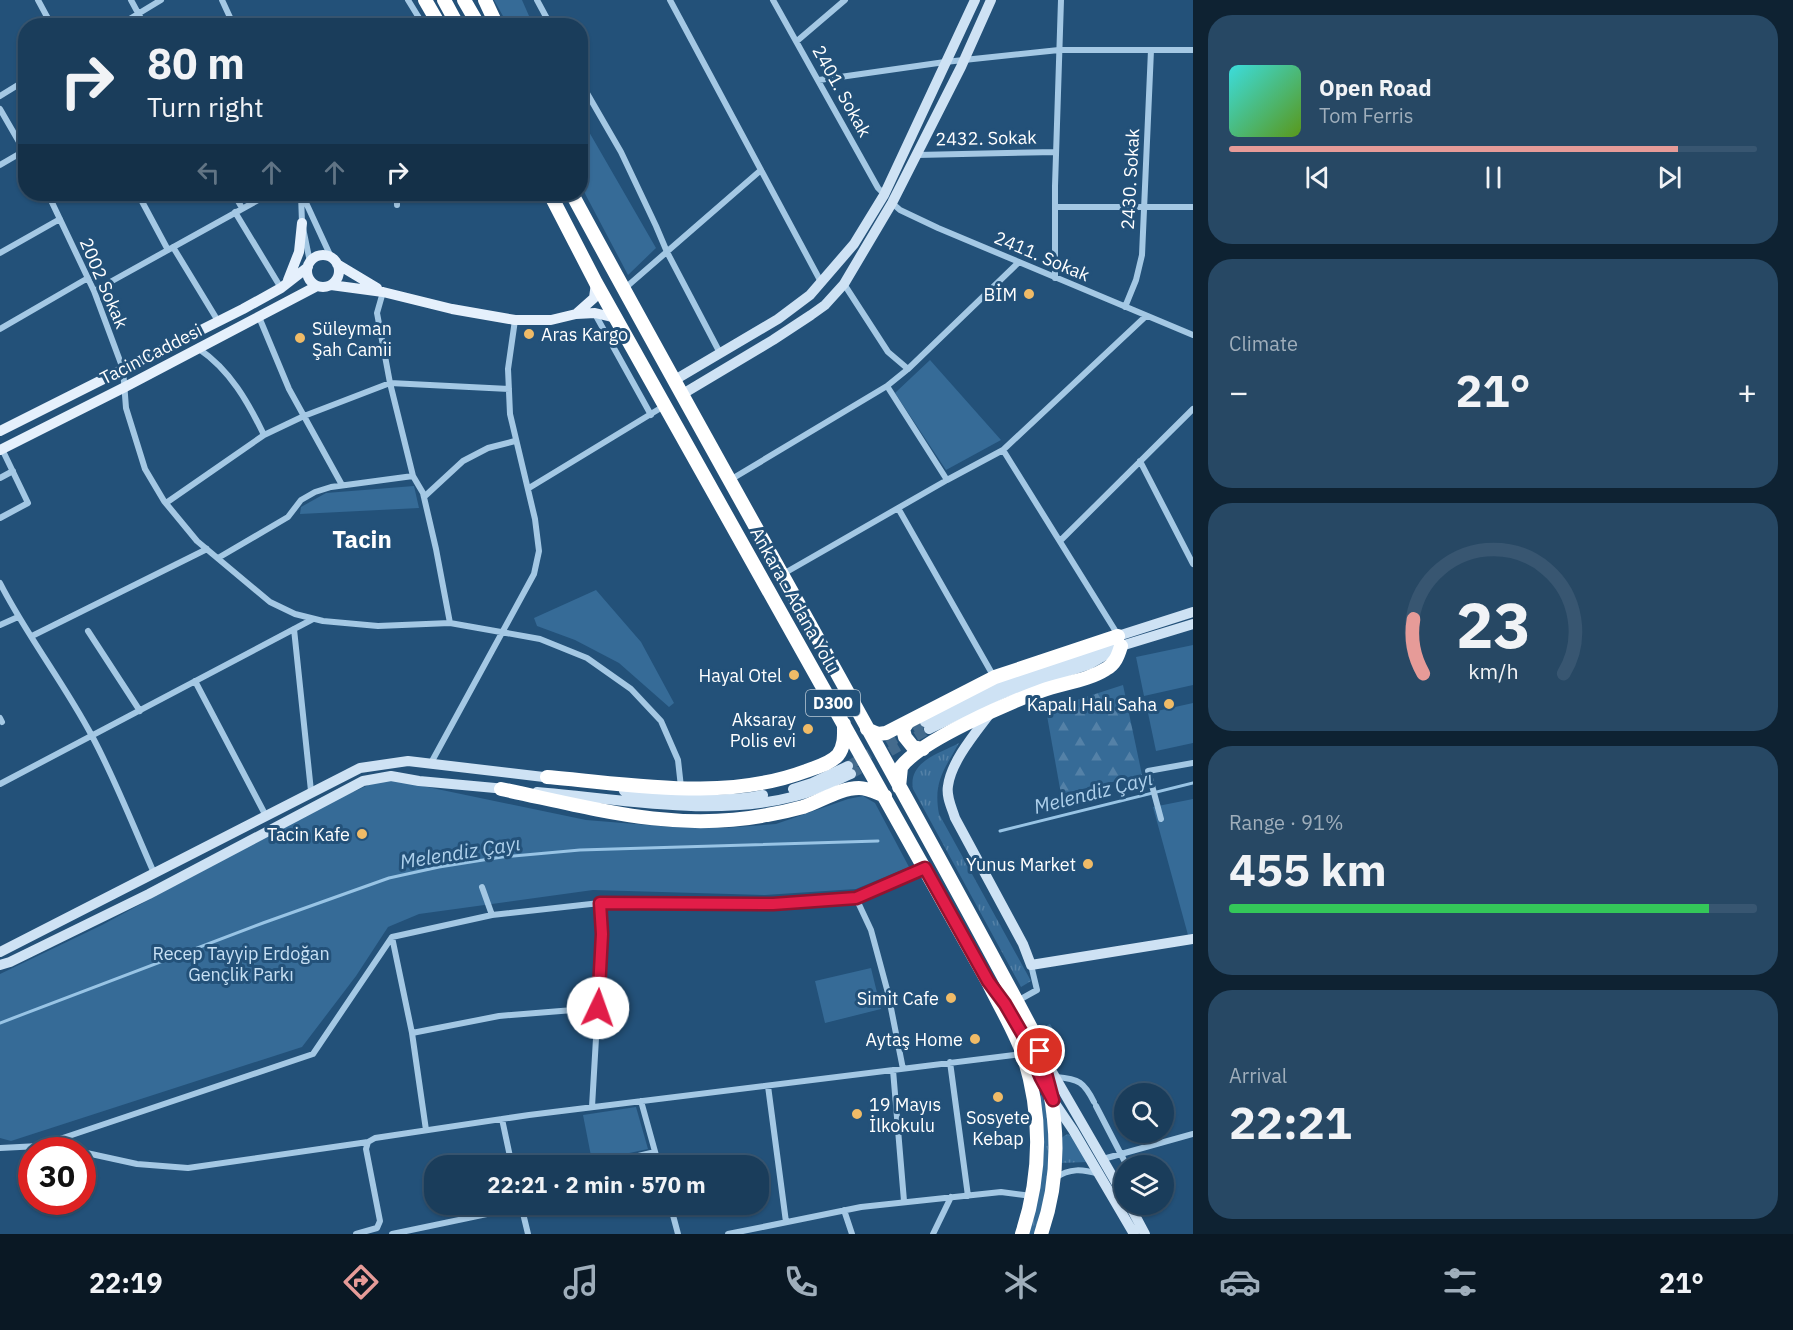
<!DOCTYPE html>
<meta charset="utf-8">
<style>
body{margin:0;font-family:"IBM Plex Sans",sans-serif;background:#274864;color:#f1f3f6;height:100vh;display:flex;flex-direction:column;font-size:22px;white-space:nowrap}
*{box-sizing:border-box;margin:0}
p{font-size:20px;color:#9faebb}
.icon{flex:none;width:33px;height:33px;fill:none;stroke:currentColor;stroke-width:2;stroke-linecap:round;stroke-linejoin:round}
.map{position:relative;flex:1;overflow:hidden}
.details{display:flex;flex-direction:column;gap:15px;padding:15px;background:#0e2232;width:600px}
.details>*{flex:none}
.top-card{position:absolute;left:18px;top:18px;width:570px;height:183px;border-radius:24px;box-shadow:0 2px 4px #0004,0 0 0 2px #385671;background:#1a3d5b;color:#f1f3f6;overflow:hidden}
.tools{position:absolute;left:1114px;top:1083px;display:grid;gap:12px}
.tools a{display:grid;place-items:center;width:60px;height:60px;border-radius:50%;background:#1a3d5b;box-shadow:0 2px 4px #0004,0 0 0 2px #385671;font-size:30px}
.speed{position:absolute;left:18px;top:1137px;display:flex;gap:12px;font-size:30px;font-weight:700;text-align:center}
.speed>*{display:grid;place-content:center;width:78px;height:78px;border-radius:50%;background:#1a3d5b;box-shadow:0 2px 4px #0004,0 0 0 2px #385671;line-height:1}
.speed .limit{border:9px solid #d22;background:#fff;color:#111}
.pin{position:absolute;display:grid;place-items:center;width:51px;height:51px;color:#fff;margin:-26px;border:3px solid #fff;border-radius:50%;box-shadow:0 2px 6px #0007}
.me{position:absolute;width:66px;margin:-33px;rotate:3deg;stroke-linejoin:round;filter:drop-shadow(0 0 4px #0008)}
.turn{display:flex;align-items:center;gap:21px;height:126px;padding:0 30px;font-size:27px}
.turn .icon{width:78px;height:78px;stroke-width:2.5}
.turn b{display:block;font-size:42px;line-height:51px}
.lanes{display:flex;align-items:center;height:57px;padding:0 30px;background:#0003;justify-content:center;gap:30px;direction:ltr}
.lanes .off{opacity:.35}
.big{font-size:45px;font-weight:800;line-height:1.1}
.details .widget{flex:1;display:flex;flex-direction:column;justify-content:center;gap:9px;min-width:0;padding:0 21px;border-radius:24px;background:#274864}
.details .dial{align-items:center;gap:0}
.dial svg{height:156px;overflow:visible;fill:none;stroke:#385671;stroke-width:7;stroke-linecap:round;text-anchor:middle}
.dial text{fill:#f1f3f6;stroke:none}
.song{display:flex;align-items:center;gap:18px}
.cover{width:72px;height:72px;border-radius:9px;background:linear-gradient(135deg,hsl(180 70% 55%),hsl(90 70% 35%))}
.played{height:6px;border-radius:3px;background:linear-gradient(90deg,#e69b98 85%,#385671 85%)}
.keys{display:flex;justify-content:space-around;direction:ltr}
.heat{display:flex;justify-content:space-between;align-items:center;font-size:33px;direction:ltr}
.charge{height:9px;border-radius:4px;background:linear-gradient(90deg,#34c759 91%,#385671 0)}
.trip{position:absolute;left:424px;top:1155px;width:345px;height:60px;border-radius:24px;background:#1a3d5b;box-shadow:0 2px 4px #0004,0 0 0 2px #385671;font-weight:800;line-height:60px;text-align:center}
.dock{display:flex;height:96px;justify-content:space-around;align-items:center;background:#0a1824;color:#9faebb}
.dock .icon{width:42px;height:42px}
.dock .selected{color:#e69b98}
.dock b{font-size:27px;color:#f1f3f6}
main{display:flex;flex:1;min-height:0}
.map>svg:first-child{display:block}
</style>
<main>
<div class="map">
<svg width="1193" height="1234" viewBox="0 0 1193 1234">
<defs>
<pattern id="grass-tufts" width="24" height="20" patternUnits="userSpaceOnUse" patternTransform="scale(1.5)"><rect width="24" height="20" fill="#366b97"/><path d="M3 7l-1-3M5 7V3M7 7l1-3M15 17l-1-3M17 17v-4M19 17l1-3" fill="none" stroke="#5481a7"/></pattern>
<pattern id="forest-firs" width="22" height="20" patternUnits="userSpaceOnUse" patternTransform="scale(1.5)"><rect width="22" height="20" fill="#366b97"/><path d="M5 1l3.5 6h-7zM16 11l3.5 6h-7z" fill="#5481a7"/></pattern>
</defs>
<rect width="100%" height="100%" fill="#235179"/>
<path fill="url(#grass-tufts)" d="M 959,743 C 944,770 933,782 939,814 L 1031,981 L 1021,987 L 913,789 C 908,762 938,754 959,743 Z
M 1050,1024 L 1057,1037 L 1048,1042 L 1041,1028 Z
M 1042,1095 C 1056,1138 1048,1191 1035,1234 L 1027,1234 L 1036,1098 Z
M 1068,1134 L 1073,1137 L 1087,1162 L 1060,1163 C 1060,1153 1056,1137 1068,1134 Z"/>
<path fill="url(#forest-firs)" d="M 1123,685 L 1142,775 L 1061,794 L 1046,710 Z"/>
<path fill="#366b97" d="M 494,0 L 522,0 L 533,25 L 508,25 Z
M 581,118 L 656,248 L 628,275 L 581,186 Z
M 930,360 L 1001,440 L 946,470 L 895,393 Z
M 414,486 L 419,508 L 300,514 L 301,507 L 326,493 Z
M 596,590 L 641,642 L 674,703 L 669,707 L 619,663 L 575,640 L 537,626 L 534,618 Z
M 1193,645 L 1193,685 L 1144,696 L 1136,657 Z
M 1193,703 L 1193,743 L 1156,751 L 1148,713 Z
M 394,780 L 586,820 L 672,827 L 724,828 L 776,824 L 848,799 L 863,796 L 875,803 L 909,867 L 856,889 L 765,895 L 593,890 L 419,914 L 388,927 L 356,976 L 302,1047 L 11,1141 L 0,1138 L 0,974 L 102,925 L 331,802 L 375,782 Z
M 1193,799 L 1193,934 L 1188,935 L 1153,807 Z
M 871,968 L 881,1009 L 825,1023 L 815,981 Z
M 636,1107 L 648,1149 L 592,1161 L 583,1115 Z"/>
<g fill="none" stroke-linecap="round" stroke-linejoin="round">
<path stroke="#98c4e5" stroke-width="3" d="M 1000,831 L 1193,783
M 0,1023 L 263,923 L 389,878 L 439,867 L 502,857 L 580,850 L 878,841"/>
<path stroke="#446b8d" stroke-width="10" stroke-dasharray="10 5" stroke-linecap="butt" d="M 848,766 L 925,722
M 851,774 L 929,729"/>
<path stroke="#a4c8e4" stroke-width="6" d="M 38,0 L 52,26
M 131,0 L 145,26
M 222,0 L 234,26
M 408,0 L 424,26
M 537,0 L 551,26
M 670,0 L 821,282
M 773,0 L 878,188 L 885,195
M 118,26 L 161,0
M 797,41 L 845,0
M 819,80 L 945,62 L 1059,50 L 1193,50
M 580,81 L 621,152 L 656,226 L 667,252 L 720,353
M 0,96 L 26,80
M 0,109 L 26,154
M 917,155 L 1056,152
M 0,165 L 24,151
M 48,194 L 94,291 L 123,369 L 126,408 L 145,469 L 164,501 L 197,541 L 270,602 L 295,614 L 323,621 L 378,626 L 450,623 L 540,639 L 587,658 L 631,689 L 661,721 L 678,760 L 681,787
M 138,194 L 168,250
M 234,194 L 242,208
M 301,194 L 302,223 L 310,262
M 302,194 L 331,257
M 397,194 L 397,205
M 892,203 L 900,210 L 938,228 L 1193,335
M 1055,207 L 1193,207
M 235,212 L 281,288
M 173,247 L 218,321
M 0,253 L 60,219
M 1055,278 L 1055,186 L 1061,0
M 844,284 L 888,352 L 908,369
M 624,289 L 761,170
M 94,291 L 269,194
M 383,292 L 377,313 L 390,383 L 413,476 L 423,493 L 436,549 L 450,623
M 1125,307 L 1136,280 L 1142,255 L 1151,50
M 595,314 L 651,415
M 259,317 L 289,389 L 342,485
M 0,329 L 88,278
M 887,386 L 947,480
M 264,435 L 304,416 L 390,383 L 509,389
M 1003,450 L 1118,635
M 1140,461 L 1193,564
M 0,478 L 13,471
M 730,480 L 887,386 L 908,369 L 1018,263
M 529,488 L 664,406
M 424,497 L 463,461 L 488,448 L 515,441
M 166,503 L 264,435 C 248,402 230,370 199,349
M 898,508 L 994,677
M 0,518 L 28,503 L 2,449
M 1060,541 L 1193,409
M 218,558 L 288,517 L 301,500 L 315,492 L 331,487 L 413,476
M 783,574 L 947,480 L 1003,450 L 1146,316
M 0,583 C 27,636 64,683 92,736 C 115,779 134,828 154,873
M 0,625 L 18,617
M 294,629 L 311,791
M 88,631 L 140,711
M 32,636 L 207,549
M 195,681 L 266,816
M 0,718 L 2,722
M 431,763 L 534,574 L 539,551 L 535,519 L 510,414 L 508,369 L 515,320
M 1148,771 L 1193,763
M 1150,778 L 1161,819
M 0,784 L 313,619
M 482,887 L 492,915
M 856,898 L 871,930 L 888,993 L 903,1069
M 392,937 L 412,1033 L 426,1130
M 1017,1001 L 1037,990 L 1031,965
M 412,1033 L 499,1016 L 598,1008
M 950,1062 L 968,1196
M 893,1070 L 904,1201
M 1056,1077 C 1079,1079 1084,1082 1094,1102
M 768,1086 L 786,1222
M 641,1101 L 659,1166
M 1096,1106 L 1127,1166
M 592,1107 L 602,935 L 600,903
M 502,1119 L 512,1166
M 39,1146 L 313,1054 L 392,937 L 492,915 L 600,903 L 773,904 L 856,898 L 924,869
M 0,1148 L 39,1146 L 72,1150
M 82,1152 L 137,1164 L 188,1168 L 368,1142
M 1103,1159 L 1193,1134
M 597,1166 L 655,1152
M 1055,1178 C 1070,1168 1082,1169 1099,1174
M 670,1204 L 678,1234
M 521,1205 L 528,1234
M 844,1210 L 852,1234
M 356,1234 L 377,1228 L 380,1221 L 366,1149 L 368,1142 L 375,1138 L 529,1115 L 1022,1054
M 392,1234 L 521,1207
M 728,1234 L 861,1207 L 1001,1192 L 1032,1196
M 933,1234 L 951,1197"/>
<path stroke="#cee2f4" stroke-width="10" d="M 673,381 L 778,319 L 810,295 L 854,244 L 884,195 L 975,0
M 681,395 L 773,340 L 811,315 L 825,305 L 844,284 L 892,203 L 961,67 L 991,0
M 991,712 C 977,731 951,761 948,786 C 946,797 952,808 955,818 L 1023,944 L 1031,965 L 1193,939
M 925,722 L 998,687 L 1085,658 L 1118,636 L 1193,612
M 929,729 L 1004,693 L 1090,664 L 1121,646 L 1193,624
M 793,789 L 812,783 L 848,766
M 624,791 C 669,796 718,805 763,795
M 537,792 C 622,799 712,818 796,796 C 815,791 833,782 851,774
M 0,952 L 360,768 L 408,761 L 552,778
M 0,965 L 10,962 L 149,894 L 363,781 L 391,776 L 419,781 L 506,789
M 1012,1016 L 1023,1035 L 1040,1075
M 1044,1058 L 1125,1198
M 1052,1099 L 1073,1130 L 1134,1234
M 1129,1204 L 1145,1234"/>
<path stroke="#e5f0fc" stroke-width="10" d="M307 271a16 16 0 1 1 32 0a16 16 0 1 1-32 0Z
M 337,264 L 377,288
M 288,280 L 299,252 L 302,223
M 331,285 L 383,292 L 452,309 L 515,320 L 551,320 L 576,314 L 595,313 L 616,318
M 576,314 L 594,298 L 596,283
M 0,431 L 243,309 L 281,288 L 308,267
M 0,450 L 125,387 L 317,286"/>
<path stroke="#fff" stroke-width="14" d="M 425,0 L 440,26
M 444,0 L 458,26
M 464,0 L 479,26
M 485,0 L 497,26
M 550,194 L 596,283 L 988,982 C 999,1005 1016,1033 1024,1057 C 1042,1115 1041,1176 1022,1234
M 572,194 C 723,473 882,748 1031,1028 C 1057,1094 1065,1165 1041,1234
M 908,722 L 903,729 L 905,737 L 913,747 L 923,749
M 867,729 L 878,734 L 886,733 L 995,677 L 1118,636
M 547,777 C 632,784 723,802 806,771 C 816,767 830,764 838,755 C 845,746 844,734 844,724
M 899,787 L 901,767 C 920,741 1008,703 1041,691 C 1063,683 1087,681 1106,669 C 1115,664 1118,656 1121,646
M 501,789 C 592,808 674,833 767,815 C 779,813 792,810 803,807 C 821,801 840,788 859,788 C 868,788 877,793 885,796"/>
</g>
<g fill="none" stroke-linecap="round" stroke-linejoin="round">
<defs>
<path id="route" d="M 598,1008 L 602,934 L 600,903 L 773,904 L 856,898 L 925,868 L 988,981 L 1005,1004 L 1023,1035 L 1041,1078 L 1053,1100 L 1040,1051"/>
</defs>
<use href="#route" stroke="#92132f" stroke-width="15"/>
<use href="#route" stroke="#e11d48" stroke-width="10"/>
</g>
<g fill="#f0bb67" stroke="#235179" stroke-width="2">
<circle cx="1029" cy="294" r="6"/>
<circle cx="529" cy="334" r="6"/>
<circle cx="300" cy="338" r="6"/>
<circle cx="794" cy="675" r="6"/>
<circle cx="1169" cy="704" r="6"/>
<circle cx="808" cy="729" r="6"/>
<circle cx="362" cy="834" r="6"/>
<circle cx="1088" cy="864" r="6"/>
<circle cx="951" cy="998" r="6"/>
<circle cx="975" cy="1039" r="6"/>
<circle cx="998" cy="1097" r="6"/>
<circle cx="857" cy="1114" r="6"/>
</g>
<g text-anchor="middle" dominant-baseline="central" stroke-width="6" stroke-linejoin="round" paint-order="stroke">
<rect fill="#235179" stroke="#bdcbd7" stroke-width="1.5" x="806" y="690" width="54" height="26" rx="4.5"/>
<g font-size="16" font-weight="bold" fill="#fff">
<text x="833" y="703">D300</text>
</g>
<g font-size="18" fill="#fff" stroke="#235179">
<text transform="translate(842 91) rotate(61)">2401. Sokak</text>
<text transform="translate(986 138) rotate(-1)">2432. Sokak</text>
<text transform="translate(1130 179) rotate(-87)">2430. Sokak</text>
<text transform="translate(1042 256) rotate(23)">2411. Sokak</text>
<text transform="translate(104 283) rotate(67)">2002 Sokak</text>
<text transform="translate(151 354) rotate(-27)">Tacin Caddesi</text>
<text transform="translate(795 600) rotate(61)">Ankara - Adana Yolu</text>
</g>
<g font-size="18" fill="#fff" stroke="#235179" text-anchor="end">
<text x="1017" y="294">BİM</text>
<text x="312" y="328" text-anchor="start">Süleyman<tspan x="312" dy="21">Şah Camii</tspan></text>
<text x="541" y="334" text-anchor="start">Aras Kargo</text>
<text x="782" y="675">Hayal Otel</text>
<text x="1157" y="704">Kapalı Halı Saha</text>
<text x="796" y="719">Aksaray<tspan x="796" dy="21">Polis evi</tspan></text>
<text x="350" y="834">Tacin Kafe</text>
<text x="1076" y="864">Yunus Market</text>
<text x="939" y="998">Simit Cafe</text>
<text x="963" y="1039">Aytaş Home</text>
<text x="869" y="1104" text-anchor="start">19 Mayıs<tspan x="869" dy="21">İlkokulu</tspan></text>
<text x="998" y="1117" text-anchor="middle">Sosyete<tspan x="998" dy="21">Kebap</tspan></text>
</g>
<g font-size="18" fill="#c7e0f4" stroke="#235179">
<text x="241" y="953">Recep Tayyip Erdoğan<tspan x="241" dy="21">Gençlik Parkı</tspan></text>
</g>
<g font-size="20" font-style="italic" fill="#afd1ec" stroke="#235179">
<text transform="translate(1093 792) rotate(-14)">Melendiz Çayı</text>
<text transform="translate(460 852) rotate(-9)">Melendiz Çayı</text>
</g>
<g font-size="24" font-weight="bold" fill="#fff" stroke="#235179">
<text x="362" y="539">Tacin</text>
</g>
</g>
</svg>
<div class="tools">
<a><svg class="icon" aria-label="search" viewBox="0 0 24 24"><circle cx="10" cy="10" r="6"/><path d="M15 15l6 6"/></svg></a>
<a><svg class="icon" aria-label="layers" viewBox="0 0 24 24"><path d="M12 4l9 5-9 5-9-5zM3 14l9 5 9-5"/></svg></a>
</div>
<div class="speed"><div class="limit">30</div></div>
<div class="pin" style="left:1040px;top:1051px;background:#d93025"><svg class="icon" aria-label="arrive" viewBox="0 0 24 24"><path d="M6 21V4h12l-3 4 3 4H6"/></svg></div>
<svg class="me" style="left:598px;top:1008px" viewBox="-20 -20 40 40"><circle r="19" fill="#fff"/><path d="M0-13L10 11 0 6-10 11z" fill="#e11d48"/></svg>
<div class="trip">22:21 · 2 min · 570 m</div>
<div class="top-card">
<div class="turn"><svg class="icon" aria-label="right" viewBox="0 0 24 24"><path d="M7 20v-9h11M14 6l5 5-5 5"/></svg><div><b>80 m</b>Turn right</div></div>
<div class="lanes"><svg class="icon off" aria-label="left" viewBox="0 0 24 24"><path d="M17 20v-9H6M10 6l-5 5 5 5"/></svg><svg class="icon off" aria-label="ahead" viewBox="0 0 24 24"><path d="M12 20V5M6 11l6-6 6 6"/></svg><svg class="icon off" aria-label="ahead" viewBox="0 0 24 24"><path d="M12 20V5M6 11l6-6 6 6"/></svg><svg class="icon" aria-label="right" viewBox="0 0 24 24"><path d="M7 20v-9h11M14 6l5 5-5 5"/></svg></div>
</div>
</div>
<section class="details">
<div class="widget">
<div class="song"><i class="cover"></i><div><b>Open Road</b><p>Tom Ferris</p></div></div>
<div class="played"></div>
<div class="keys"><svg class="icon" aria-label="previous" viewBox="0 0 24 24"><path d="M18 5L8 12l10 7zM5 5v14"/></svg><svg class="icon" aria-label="pause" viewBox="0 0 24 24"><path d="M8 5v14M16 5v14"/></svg><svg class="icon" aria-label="next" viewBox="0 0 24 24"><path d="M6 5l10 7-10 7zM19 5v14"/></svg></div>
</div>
<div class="widget"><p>Climate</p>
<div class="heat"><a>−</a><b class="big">21°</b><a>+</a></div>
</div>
<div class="widget dial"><svg viewBox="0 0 100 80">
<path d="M14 69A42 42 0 1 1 86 69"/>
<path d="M14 69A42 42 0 0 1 9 41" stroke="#e69b98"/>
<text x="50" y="56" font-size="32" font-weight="700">23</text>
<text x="50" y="72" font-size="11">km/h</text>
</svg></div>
<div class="widget"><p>Range · 91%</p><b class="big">455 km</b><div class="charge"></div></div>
<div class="widget"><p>Arrival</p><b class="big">22:21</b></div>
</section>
</main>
<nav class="dock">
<b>22:19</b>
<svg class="icon selected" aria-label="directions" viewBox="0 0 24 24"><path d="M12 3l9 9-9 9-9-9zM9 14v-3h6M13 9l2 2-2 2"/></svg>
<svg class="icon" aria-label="music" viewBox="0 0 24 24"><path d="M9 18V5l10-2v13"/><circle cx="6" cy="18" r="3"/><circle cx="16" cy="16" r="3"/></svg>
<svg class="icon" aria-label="phone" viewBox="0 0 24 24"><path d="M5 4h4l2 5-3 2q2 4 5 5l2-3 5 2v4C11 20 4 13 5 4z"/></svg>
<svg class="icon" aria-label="climate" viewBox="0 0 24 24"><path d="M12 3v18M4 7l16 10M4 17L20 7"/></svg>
<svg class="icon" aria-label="car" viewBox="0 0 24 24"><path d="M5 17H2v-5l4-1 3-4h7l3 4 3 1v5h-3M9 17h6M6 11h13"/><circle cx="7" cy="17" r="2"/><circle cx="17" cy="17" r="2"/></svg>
<svg class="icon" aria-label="filters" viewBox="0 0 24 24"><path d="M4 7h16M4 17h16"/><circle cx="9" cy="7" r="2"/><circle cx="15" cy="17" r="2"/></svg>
<b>21°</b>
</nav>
